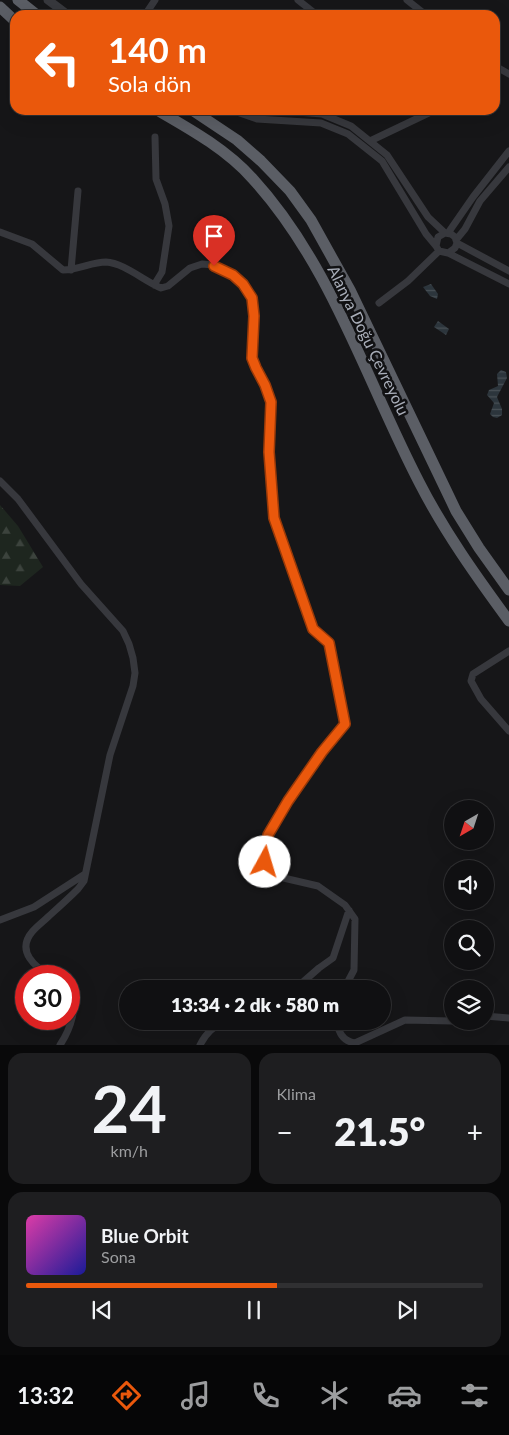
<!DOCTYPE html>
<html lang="tr">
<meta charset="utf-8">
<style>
body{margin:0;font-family:Lato,sans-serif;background:#1e1e20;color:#f1f3f6;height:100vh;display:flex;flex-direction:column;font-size:19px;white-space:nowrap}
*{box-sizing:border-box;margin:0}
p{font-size:16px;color:#9c9d9f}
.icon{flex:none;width:28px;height:28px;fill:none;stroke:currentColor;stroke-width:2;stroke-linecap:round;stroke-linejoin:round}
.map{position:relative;height:1045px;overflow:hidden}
.details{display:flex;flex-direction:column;gap:8px;padding:8px;background:#09090a;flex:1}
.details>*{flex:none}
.top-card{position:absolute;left:10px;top:10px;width:490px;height:105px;border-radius:15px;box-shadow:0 5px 20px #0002,0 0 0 1px #303032;background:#ea580c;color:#fff;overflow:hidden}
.needle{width:32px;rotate:219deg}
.tools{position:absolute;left:444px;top:800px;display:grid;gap:10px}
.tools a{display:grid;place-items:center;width:50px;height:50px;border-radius:50%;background:#101012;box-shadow:0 5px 20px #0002,0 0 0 1px #303032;font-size:25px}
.speed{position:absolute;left:15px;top:965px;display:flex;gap:10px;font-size:25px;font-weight:700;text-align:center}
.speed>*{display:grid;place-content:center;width:65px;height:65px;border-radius:50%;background:#101012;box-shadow:0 5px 20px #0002,0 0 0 1px #303032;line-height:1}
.speed .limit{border:8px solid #d22;background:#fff;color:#111}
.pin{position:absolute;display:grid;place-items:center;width:42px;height:42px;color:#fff;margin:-51px -21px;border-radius:50% 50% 50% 0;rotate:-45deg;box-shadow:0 0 5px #0007}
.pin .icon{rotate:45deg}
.me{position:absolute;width:55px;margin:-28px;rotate:6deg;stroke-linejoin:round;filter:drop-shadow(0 0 4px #0008)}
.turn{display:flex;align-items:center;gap:18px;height:105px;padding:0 15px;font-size:22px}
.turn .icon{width:65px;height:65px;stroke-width:2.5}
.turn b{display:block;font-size:35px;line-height:42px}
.big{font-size:38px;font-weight:800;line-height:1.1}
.details .card{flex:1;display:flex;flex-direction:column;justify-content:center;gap:8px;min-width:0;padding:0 18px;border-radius:15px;background:#1e1e20}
.details .dial{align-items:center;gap:0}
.dial b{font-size:65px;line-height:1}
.song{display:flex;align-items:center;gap:15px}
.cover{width:60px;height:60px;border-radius:8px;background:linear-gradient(135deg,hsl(320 70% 55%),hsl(240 70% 35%))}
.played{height:5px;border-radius:2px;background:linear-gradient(90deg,#ea580c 55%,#303032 55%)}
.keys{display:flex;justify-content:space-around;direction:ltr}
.heat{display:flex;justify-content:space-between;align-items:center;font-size:28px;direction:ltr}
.details .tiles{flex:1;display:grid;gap:8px;grid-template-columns:1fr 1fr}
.card:last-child{grid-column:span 2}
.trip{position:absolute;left:119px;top:980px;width:272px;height:50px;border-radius:25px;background:#101012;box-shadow:0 5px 20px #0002,0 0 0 1px #303032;font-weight:800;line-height:50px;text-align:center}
.tab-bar{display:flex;height:80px;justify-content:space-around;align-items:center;background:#060607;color:#9c9d9f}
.tab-bar .icon{width:35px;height:35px}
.tab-bar .current{color:#ea580c}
.tab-bar b{font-size:22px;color:#f1f3f6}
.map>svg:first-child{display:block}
</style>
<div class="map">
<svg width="509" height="1045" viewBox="0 0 509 1045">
<defs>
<pattern id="forest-firs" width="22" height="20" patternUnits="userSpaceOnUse" patternTransform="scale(1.25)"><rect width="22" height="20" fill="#1e261f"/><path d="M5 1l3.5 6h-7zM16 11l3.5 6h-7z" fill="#3c433d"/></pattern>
<pattern id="water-rules" width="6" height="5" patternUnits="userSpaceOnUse" patternTransform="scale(1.25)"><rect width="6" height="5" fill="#2c353c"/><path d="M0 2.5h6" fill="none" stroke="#485056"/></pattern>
</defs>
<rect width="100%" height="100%" fill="#161618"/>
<path fill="url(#forest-firs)" d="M 0,505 L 18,526 L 43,567 L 20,586 L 0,585 Z"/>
<path fill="url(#water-rules)" d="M 431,284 L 438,294 L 437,299 L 430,296 L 423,287 Z
M 438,321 L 449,329 L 446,335 L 434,327 Z
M 501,370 L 506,372 L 507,378 L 497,397 L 502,409 L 502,415 L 497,418 L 493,417 L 490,414 L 494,403 L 487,395 L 489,390 L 498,386 L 497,374 Z"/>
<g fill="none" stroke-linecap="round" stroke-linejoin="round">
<path stroke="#37383d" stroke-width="7" d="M 298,0 L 317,15
M 407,0 L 426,15
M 145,15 L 155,0
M 495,66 L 509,74
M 231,110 L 257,119 L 321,123 L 348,134 L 382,161 L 426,234 L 436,246
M 272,110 L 322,114 L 351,126 L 387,155 L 428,217 L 445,233 L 451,234 L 455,237 L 457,243 L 455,248 L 448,253 L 439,251 L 436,246 L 438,237 L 445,233
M 370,141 L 435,110
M 0,232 L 32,244 L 63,270 C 78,270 92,262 106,262 C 124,263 144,281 161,288 L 168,286 L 190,268 L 202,264 L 214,265 L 233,275 L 243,284 L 252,298 L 254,316 L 252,357 L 255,368 L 265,385 L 271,402 L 269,452 L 274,518 L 313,629 L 329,643 L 345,724 L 322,752 L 288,801 L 268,835 L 265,862 L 275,876 L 318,886 L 345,905 L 355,919 L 354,970 L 344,989
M 448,233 L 473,197 L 509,151
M 456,240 L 465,229 L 480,201 L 509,167
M 457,243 L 509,271
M 448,253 L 509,284
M 71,270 L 78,191
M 154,285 L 162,272 L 169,226 L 165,204 L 156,179 L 155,137
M 379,303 L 408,281 L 439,251
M 0,481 L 18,499 L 81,584 L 123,631 L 129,644 L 133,658 L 135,673 L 133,686 L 110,755 L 84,881 L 78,889 C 69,898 59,907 49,916 C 44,921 37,926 32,932 C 16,951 35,968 52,976
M 509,651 L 473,674 L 471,681 L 481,699 L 509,731
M 0,920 L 34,907 L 85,874
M 295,989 L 319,968 L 333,958 L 349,910
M 485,1016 L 509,1018
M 336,1021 C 339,1032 342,1041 355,1043 L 405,1020 L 452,1021
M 60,1045 C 70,1030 80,1004 69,987
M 200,1045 C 206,1033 213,1027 225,1021"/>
<path stroke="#37383d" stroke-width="9" d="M 48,0 L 68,15"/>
<path stroke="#5b5e65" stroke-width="11" d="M 18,0 L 37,15
M 0,7 L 15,21
M 157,110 C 190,129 226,149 252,178 C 331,264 366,380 419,482 C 444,531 476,576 509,621
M 192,110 L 237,140 L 261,161 L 290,191 L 311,220 L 350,290 L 456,511 L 479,548 L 509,590"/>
</g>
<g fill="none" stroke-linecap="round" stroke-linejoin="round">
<defs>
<path id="route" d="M 214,266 L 233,275 L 243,284 L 252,298 L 254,316 L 252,358 L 256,368 L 265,385 L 271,402 L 269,452 L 274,518 L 313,629 L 329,643 L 345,724 L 322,752 L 288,801 L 268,835 L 265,862"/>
</defs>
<use href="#route" stroke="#983908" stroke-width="12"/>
<use href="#route" stroke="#ea580c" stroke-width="9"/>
</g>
<g text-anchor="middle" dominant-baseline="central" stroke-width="5" stroke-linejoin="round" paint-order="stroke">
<g font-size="16" fill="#a8adb8" stroke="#111113">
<text transform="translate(369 340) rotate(64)">Alanya Doğu Çevreyolu</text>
</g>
</g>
</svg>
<div class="tools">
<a><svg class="needle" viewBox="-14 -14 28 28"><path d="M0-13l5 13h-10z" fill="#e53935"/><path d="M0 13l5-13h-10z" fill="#9c9d9f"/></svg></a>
<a><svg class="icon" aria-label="sound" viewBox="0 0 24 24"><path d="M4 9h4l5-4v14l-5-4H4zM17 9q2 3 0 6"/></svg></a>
<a><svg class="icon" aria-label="search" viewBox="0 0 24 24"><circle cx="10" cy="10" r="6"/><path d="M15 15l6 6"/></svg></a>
<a><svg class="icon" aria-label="layers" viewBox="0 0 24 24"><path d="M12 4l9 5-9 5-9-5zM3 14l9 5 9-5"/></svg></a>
</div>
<div class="speed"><div class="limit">30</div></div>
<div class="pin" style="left:214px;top:266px;background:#d93025"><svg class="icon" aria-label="arrive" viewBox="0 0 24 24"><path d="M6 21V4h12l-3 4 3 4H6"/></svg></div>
<svg class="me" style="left:265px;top:862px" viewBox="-20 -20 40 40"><circle r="19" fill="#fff"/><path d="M0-13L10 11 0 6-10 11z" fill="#ea580c"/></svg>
<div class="trip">13:34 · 2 dk · 580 m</div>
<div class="top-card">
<div class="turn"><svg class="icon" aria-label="left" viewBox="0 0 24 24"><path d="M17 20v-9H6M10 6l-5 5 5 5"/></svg><div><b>140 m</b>Sola dön</div></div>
</div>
</div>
<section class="details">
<div class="tiles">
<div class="card dial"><b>24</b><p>km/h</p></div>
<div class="card"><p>Klima</p>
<div class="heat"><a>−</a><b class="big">21.5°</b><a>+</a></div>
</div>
<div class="card">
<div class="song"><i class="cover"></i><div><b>Blue Orbit</b><p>Sona</p></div></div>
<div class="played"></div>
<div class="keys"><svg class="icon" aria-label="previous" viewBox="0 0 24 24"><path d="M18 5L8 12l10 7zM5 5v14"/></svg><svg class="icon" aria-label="pause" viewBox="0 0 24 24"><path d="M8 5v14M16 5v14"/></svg><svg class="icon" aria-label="next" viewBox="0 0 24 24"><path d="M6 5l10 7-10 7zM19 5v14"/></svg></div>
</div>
</div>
</section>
<nav class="tab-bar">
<b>13:32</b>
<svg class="icon current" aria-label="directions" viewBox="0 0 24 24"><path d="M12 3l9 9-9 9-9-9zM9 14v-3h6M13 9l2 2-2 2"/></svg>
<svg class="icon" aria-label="music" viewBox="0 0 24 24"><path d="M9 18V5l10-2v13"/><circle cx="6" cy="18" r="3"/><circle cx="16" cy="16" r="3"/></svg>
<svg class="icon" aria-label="phone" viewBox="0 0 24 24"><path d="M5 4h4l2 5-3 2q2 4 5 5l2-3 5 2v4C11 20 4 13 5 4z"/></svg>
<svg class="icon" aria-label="climate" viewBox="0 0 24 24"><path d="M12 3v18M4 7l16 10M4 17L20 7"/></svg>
<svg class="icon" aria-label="car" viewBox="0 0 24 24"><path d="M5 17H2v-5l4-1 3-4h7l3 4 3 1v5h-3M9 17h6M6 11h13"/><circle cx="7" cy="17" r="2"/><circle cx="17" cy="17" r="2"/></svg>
<svg class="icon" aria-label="filters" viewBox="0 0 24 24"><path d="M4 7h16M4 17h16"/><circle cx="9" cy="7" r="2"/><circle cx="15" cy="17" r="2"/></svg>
</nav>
